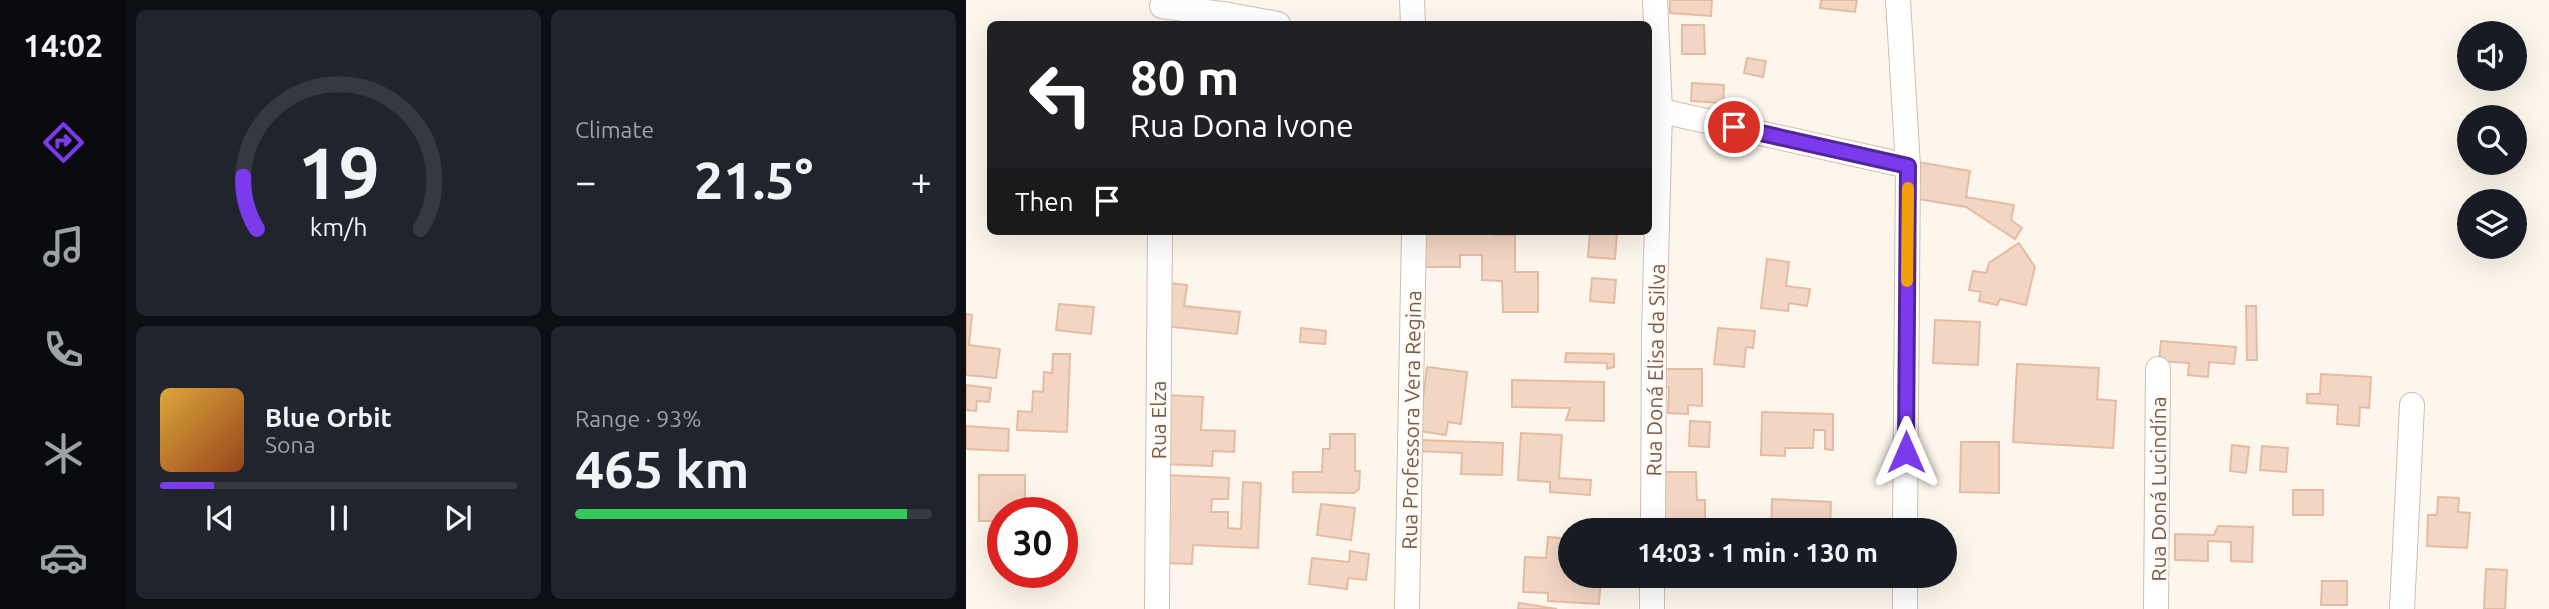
<!DOCTYPE html>
<meta charset="utf-8">
<style>
body{margin:0;font-family:Ubuntu,sans-serif;background:#20242c;color:#f1f3f6;height:100vh;display:flex;flex-direction:column;font-size:26px;white-space:nowrap}
*{box-sizing:border-box;margin:0}
p{font-size:23px;color:#9ea1a6}
.icon{flex:none;width:38px;height:38px;fill:none;stroke:currentColor;stroke-width:2;stroke-linecap:round;stroke-linejoin:round}
.map{position:relative;flex:1;overflow:hidden}
.drawer{display:flex;flex-direction:column;gap:10px;padding:10px;background:#0d0f14;width:840px}
.drawer>*{flex:none}
.guide{position:absolute;left:21px;top:21px;width:665px;height:214px;border-radius:10px;box-shadow:0 7px 28px #0002;background:#202124;color:#fff;overflow:hidden}
.fabs{position:absolute;left:1491px;top:21px;display:grid;gap:14px}
.fabs a{display:grid;place-items:center;width:70px;height:70px;border-radius:50%;background:#171b24;box-shadow:0 7px 28px #0002;font-size:35px}
.speed{position:absolute;left:21px;top:497px;display:flex;gap:14px;font-size:35px;font-weight:700;text-align:center}
.speed>*{display:grid;place-content:center;width:91px;height:91px;border-radius:50%;background:#171b24;box-shadow:0 7px 28px #0002;line-height:1}
.speed .limit{border:10px solid #d22;background:#fff;color:#111}
.pin{position:absolute;display:grid;place-items:center;width:60px;height:60px;color:#fff;margin:-30px;border:4px solid #fff;border-radius:50%;box-shadow:0 2px 7px #0007}
.me{position:absolute;width:77px;margin:-38px;rotate:0deg;stroke-linejoin:round;filter:drop-shadow(0 0 5px #0008)}
.turn{display:flex;align-items:center;gap:24px;height:147px;padding:0 28px;font-size:32px}
.turn .icon{width:91px;height:91px;stroke-width:2.5}
.turn b{display:block;font-size:49px;line-height:60px}
.then{display:flex;align-items:center;height:66px;padding:0 28px;background:#0003;gap:14px;font-size:26px}
.big{font-size:52px;font-weight:700;line-height:1.1}
.drawer .card{flex:1;display:flex;flex-direction:column;justify-content:center;gap:10px;min-width:0;padding:0 24px;border-radius:10px;background:#20242c}
.drawer .dial{align-items:center;gap:0}
.dial svg{height:182px;overflow:visible;fill:none;stroke:#363941;stroke-width:7;stroke-linecap:round;text-anchor:middle}
.dial text{fill:#f1f3f6;stroke:none}
.song{display:flex;align-items:center;gap:21px}
.cover{width:84px;height:84px;border-radius:10px;background:linear-gradient(135deg,hsl(40 70% 55%),hsl(20 70% 35%))}
.played{height:7px;border-radius:4px;background:linear-gradient(90deg,#7c3aed 15%,#363941 15%)}
.keys{display:flex;justify-content:space-around;direction:ltr}
.heat{display:flex;justify-content:space-between;align-items:center;font-size:38px;direction:ltr}
.charge{height:10px;border-radius:5px;background:linear-gradient(90deg,#34c759 93%,#363941 0)}
.drawer .tiles{flex:1;display:grid;gap:10px;grid-template-columns:repeat(2,1fr)}
.trip{position:absolute;left:592px;top:518px;width:399px;height:70px;border-radius:35px;background:#171b24;box-shadow:0 7px 28px #0002;font-weight:700;line-height:70px;text-align:center}
main{display:flex;flex:1;min-height:0}
.tab-bar{display:flex;flex-direction:column;width:126px;justify-content:space-around;align-items:center;background:#090b0e;color:#9ea1a6}
.tab-bar .icon{width:49px;height:49px}
.tab-bar .selected{color:#7c3aed}
.tab-bar b{font-size:32px;color:#f1f3f6}
.map>svg:first-child{display:block}
</style>
<main>
<nav class="tab-bar">
<b>14:02</b>
<svg class="icon selected" aria-label="directions" viewBox="0 0 24 24"><path d="M12 3l9 9-9 9-9-9zM9 14v-3h6M13 9l2 2-2 2"/></svg>
<svg class="icon" aria-label="music" viewBox="0 0 24 24"><path d="M9 18V5l10-2v13"/><circle cx="6" cy="18" r="3"/><circle cx="16" cy="16" r="3"/></svg>
<svg class="icon" aria-label="phone" viewBox="0 0 24 24"><path d="M5 4h4l2 5-3 2q2 4 5 5l2-3 5 2v4C11 20 4 13 5 4z"/></svg>
<svg class="icon" aria-label="climate" viewBox="0 0 24 24"><path d="M12 3v18M4 7l16 10M4 17L20 7"/></svg>
<svg class="icon" aria-label="car" viewBox="0 0 24 24"><path d="M5 17H2v-5l4-1 3-4h7l3 4 3 1v5h-3M9 17h6M6 11h13"/><circle cx="7" cy="17" r="2"/><circle cx="17" cy="17" r="2"/></svg>
</nav>
<section class="drawer">
<div class="tiles">
<div class="card dial"><svg viewBox="0 0 100 80">
<path d="M14 69A42 42 0 1 1 86 69"/>
<path d="M14 69A42 42 0 0 1 8 46" stroke="#7c3aed"/>
<text x="50" y="56" font-size="32" font-weight="700">19</text>
<text x="50" y="72" font-size="11">km/h</text>
</svg></div>
<div class="card"><p>Climate</p>
<div class="heat"><a>−</a><b class="big">21.5°</b><a>+</a></div>
</div>
<div class="card">
<div class="song"><i class="cover"></i><div><b>Blue Orbit</b><p>Sona</p></div></div>
<div class="played"></div>
<div class="keys"><svg class="icon" aria-label="previous" viewBox="0 0 24 24"><path d="M18 5L8 12l10 7zM5 5v14"/></svg><svg class="icon" aria-label="pause" viewBox="0 0 24 24"><path d="M8 5v14M16 5v14"/></svg><svg class="icon" aria-label="next" viewBox="0 0 24 24"><path d="M6 5l10 7-10 7zM19 5v14"/></svg></div>
</div>
<div class="card"><p>Range · 93%</p><b class="big">465 km</b><div class="charge"></div></div>
</div>
</section>
<div class="map">
<svg width="1583" height="609" viewBox="0 0 1583 609">
<rect width="100%" height="100%" fill="#fdf6ec"/>
<path fill="#f3d5c3" stroke="#e6bba3" stroke-width="2" d="M 704,0 L 746,0 L 745,16 L 704,13 Z
M 855,0 L 891,0 L 889,12 L 854,8 Z
M 716,25 L 738,25 L 739,54 L 716,54 Z
M 781,58 L 800,61 L 797,77 L 778,73 Z
M 726,83 L 758,85 L 757,103 L 725,101 Z
M 952,162 L 1004,171 L 1000,197 L 1048,205 L 1045,220 L 1056,228 L 1049,239 L 1000,207 L 946,198 Z
M 451,231 L 528,231 L 528,235 L 549,235 L 549,272 L 572,272 L 572,312 L 537,312 L 536,281 L 516,280 L 516,255 L 494,255 L 494,267 L 451,267 Z
M 624,231 L 651,231 L 649,259 L 622,257 Z
M 1053,243 L 1069,267 L 1060,305 L 1034,299 L 1031,305 L 1013,301 L 1015,292 L 1003,290 L 1007,271 L 1020,273 L 1023,263 Z
M 801,259 L 823,262 L 820,286 L 844,289 L 841,306 L 823,303 L 822,311 L 795,308 Z
M 626,278 L 650,280 L 648,303 L 624,301 Z
M 204,283 L 221,285 L 218,306 L 274,312 L 271,334 L 199,326 Z
M 93,304 L 128,307 L 125,334 L 90,330 Z
M 1280,306 L 1290,306 L 1291,360 L 1281,360 Z
M 0,314 L 6,315 L 3,345 L 34,349 L 30,378 L 0,375 Z
M 969,320 L 1014,322 L 1012,365 L 967,363 Z
M 335,328 L 360,331 L 359,344 L 334,342 Z
M 752,328 L 789,331 L 787,348 L 780,347 L 778,367 L 748,364 Z
M 1195,341 L 1270,347 L 1268,364 L 1243,362 L 1242,377 L 1222,375 L 1223,363 L 1193,361 Z
M 600,353 L 648,354 L 648,367 L 641,369 L 641,363 L 599,362 Z
M 87,354 L 104,354 L 101,432 L 51,430 L 52,411 L 66,412 L 67,391 L 77,392 L 78,372 L 86,373 Z
M 1051,364 L 1133,368 L 1131,399 L 1150,401 L 1147,448 L 1047,442 Z
M 461,367 L 501,372 L 495,424 L 482,422 L 480,435 L 453,431 Z
M 697,369 L 736,369 L 736,406 L 722,405 L 722,414 L 702,413 L 703,387 L 697,387 Z
M 1355,374 L 1405,377 L 1403,408 L 1394,407 L 1393,426 L 1371,424 L 1372,405 L 1341,403 L 1341,394 L 1354,394 Z
M 546,380 L 638,382 L 638,421 L 600,420 L 604,408 L 546,407 Z
M 0,385 L 25,388 L 23,402 L 11,401 L 10,411 L 0,410 Z
M 200,395 L 237,397 L 235,430 L 269,431 L 268,452 L 247,451 L 246,466 L 197,464 Z
M 796,412 L 867,414 L 867,450 L 859,449 L 859,430 L 848,430 L 847,448 L 819,448 L 819,456 L 795,455 Z
M 724,421 L 744,422 L 743,447 L 723,446 Z
M 0,426 L 43,429 L 42,451 L 0,449 Z
M 555,433 L 596,435 L 593,478 L 625,480 L 624,495 L 584,492 L 584,482 L 552,480 Z
M 364,434 L 389,434 L 389,471 L 394,471 L 393,489 L 388,493 L 327,492 L 327,472 L 356,472 L 357,449 L 364,449 Z
M 453,440 L 537,443 L 536,475 L 495,474 L 496,453 L 452,451 Z
M 995,442 L 1033,442 L 1033,493 L 994,492 Z
M 1266,445 L 1283,447 L 1280,473 L 1264,471 Z
M 1296,446 L 1322,448 L 1320,472 L 1294,470 Z
M 695,472 L 730,472 L 731,500 L 739,500 L 739,530 L 695,530 Z
M 13,475 L 59,475 L 59,513 L 37,513 L 37,521 L 13,521 Z
M 200,475 L 263,478 L 262,499 L 246,499 L 245,512 L 262,512 L 262,528 L 275,529 L 277,482 L 295,483 L 292,548 L 227,545 L 226,564 L 197,563 Z
M 1327,490 L 1357,490 L 1357,515 L 1327,515 Z
M 1472,497 L 1493,498 L 1492,512 L 1504,513 L 1501,548 L 1461,546 L 1462,515 L 1471,515 Z
M 806,499 L 865,502 L 864,530 L 805,530 Z
M 355,504 L 389,508 L 385,540 L 351,535 Z
M 1252,526 L 1287,527 L 1286,562 L 1265,561 L 1265,542 L 1242,541 L 1242,561 L 1209,560 L 1209,534 L 1248,535 Z
M 582,537 L 604,539 L 604,576 L 635,576 L 633,604 L 582,601 L 582,593 L 557,592 L 559,557 L 580,558 Z
M 384,551 L 403,554 L 400,580 L 382,578 L 381,589 L 343,584 L 346,558 L 383,562 Z
M 1520,569 L 1541,570 L 1539,609 L 1518,609 Z
M 854,576 L 899,576 L 898,580 Z
M 1356,581 L 1381,581 L 1381,605 L 1355,605 Z
M 553,603 L 591,609 L 552,609 Z"/>
<g fill="none" stroke-linecap="round" stroke-linejoin="round">
<defs>
<path id="minor" d="M 446,0 L 447,24
M 932,0 L 942,166 L 939,530
M 196,6 L 263,15 L 312,24
M 682,108 L 942,166
M 687,530 L 688,335 L 694,111 L 689,0
M 191,609 L 194,231
M 441,609 L 448,231
M 686,609 L 686,576
M 939,609 L 939,576
M 1190,609 L 1192,369
M 1436,609 L 1446,405"/>
</defs>
<use href="#minor" stroke="#d1beb0" stroke-width="26"/>
<use href="#minor" stroke="#fff" stroke-width="24"/>
</g>
<g fill="none" stroke-linecap="round" stroke-linejoin="round">
<defs>
<path id="route" d="M 768,127 L 942,166 L 940,452"/>
</defs>
<use href="#route" stroke="#51269a" stroke-width="18"/>
<use href="#route" stroke="#7c3aed" stroke-width="12"/>
<path stroke="#f59e0b" stroke-width="12" d="M 941,281 L 942,188"/>
</g>
<g text-anchor="middle" dominant-baseline="central" stroke-width="5" stroke-linejoin="round" paint-order="stroke">
<g font-size="21" fill="#7a5c4d" stroke="#fffaf3">
<text transform="translate(689 370) rotate(-89)">Rua Doná Elisa da Silva</text>
<text transform="translate(192 420) rotate(-90)">Rua Elza</text>
<text transform="translate(445 420) rotate(-89)">Rua Professora Vera Regina</text>
<text transform="translate(1192 489) rotate(-90)">Rua Doná Lucindína</text>
</g>
</g>
</svg>
<div class="fabs">
<a><svg class="icon" aria-label="sound" viewBox="0 0 24 24"><path d="M4 9h4l5-4v14l-5-4H4zM17 9q2 3 0 6"/></svg></a>
<a><svg class="icon" aria-label="search" viewBox="0 0 24 24"><circle cx="10" cy="10" r="6"/><path d="M15 15l6 6"/></svg></a>
<a><svg class="icon" aria-label="layers" viewBox="0 0 24 24"><path d="M12 4l9 5-9 5-9-5zM3 14l9 5 9-5"/></svg></a>
</div>
<div class="speed"><div class="limit">30</div></div>
<div class="pin" style="left:768px;top:127px;background:#d93025"><svg class="icon" aria-label="arrive" viewBox="0 0 24 24"><path d="M6 21V4h12l-3 4 3 4H6"/></svg></div>
<svg class="me" style="left:940px;top:452px" viewBox="-20 -20 40 40"><path d="M0-17L14 15 0 8-14 15z" fill="#7c3aed" stroke="#fff" stroke-width="4"/></svg>
<div class="trip">14:03 · 1 min · 130 m</div>
<div class="guide">
<div class="turn"><svg class="icon" aria-label="left" viewBox="0 0 24 24"><path d="M17 20v-9H6M10 6l-5 5 5 5"/></svg><div><b>80 m</b>Rua Dona Ivone</div></div>
<div class="then">Then<svg class="icon" aria-label="arrive" viewBox="0 0 24 24"><path d="M6 21V4h12l-3 4 3 4H6"/></svg></div>
</div>
</div>
</main>
